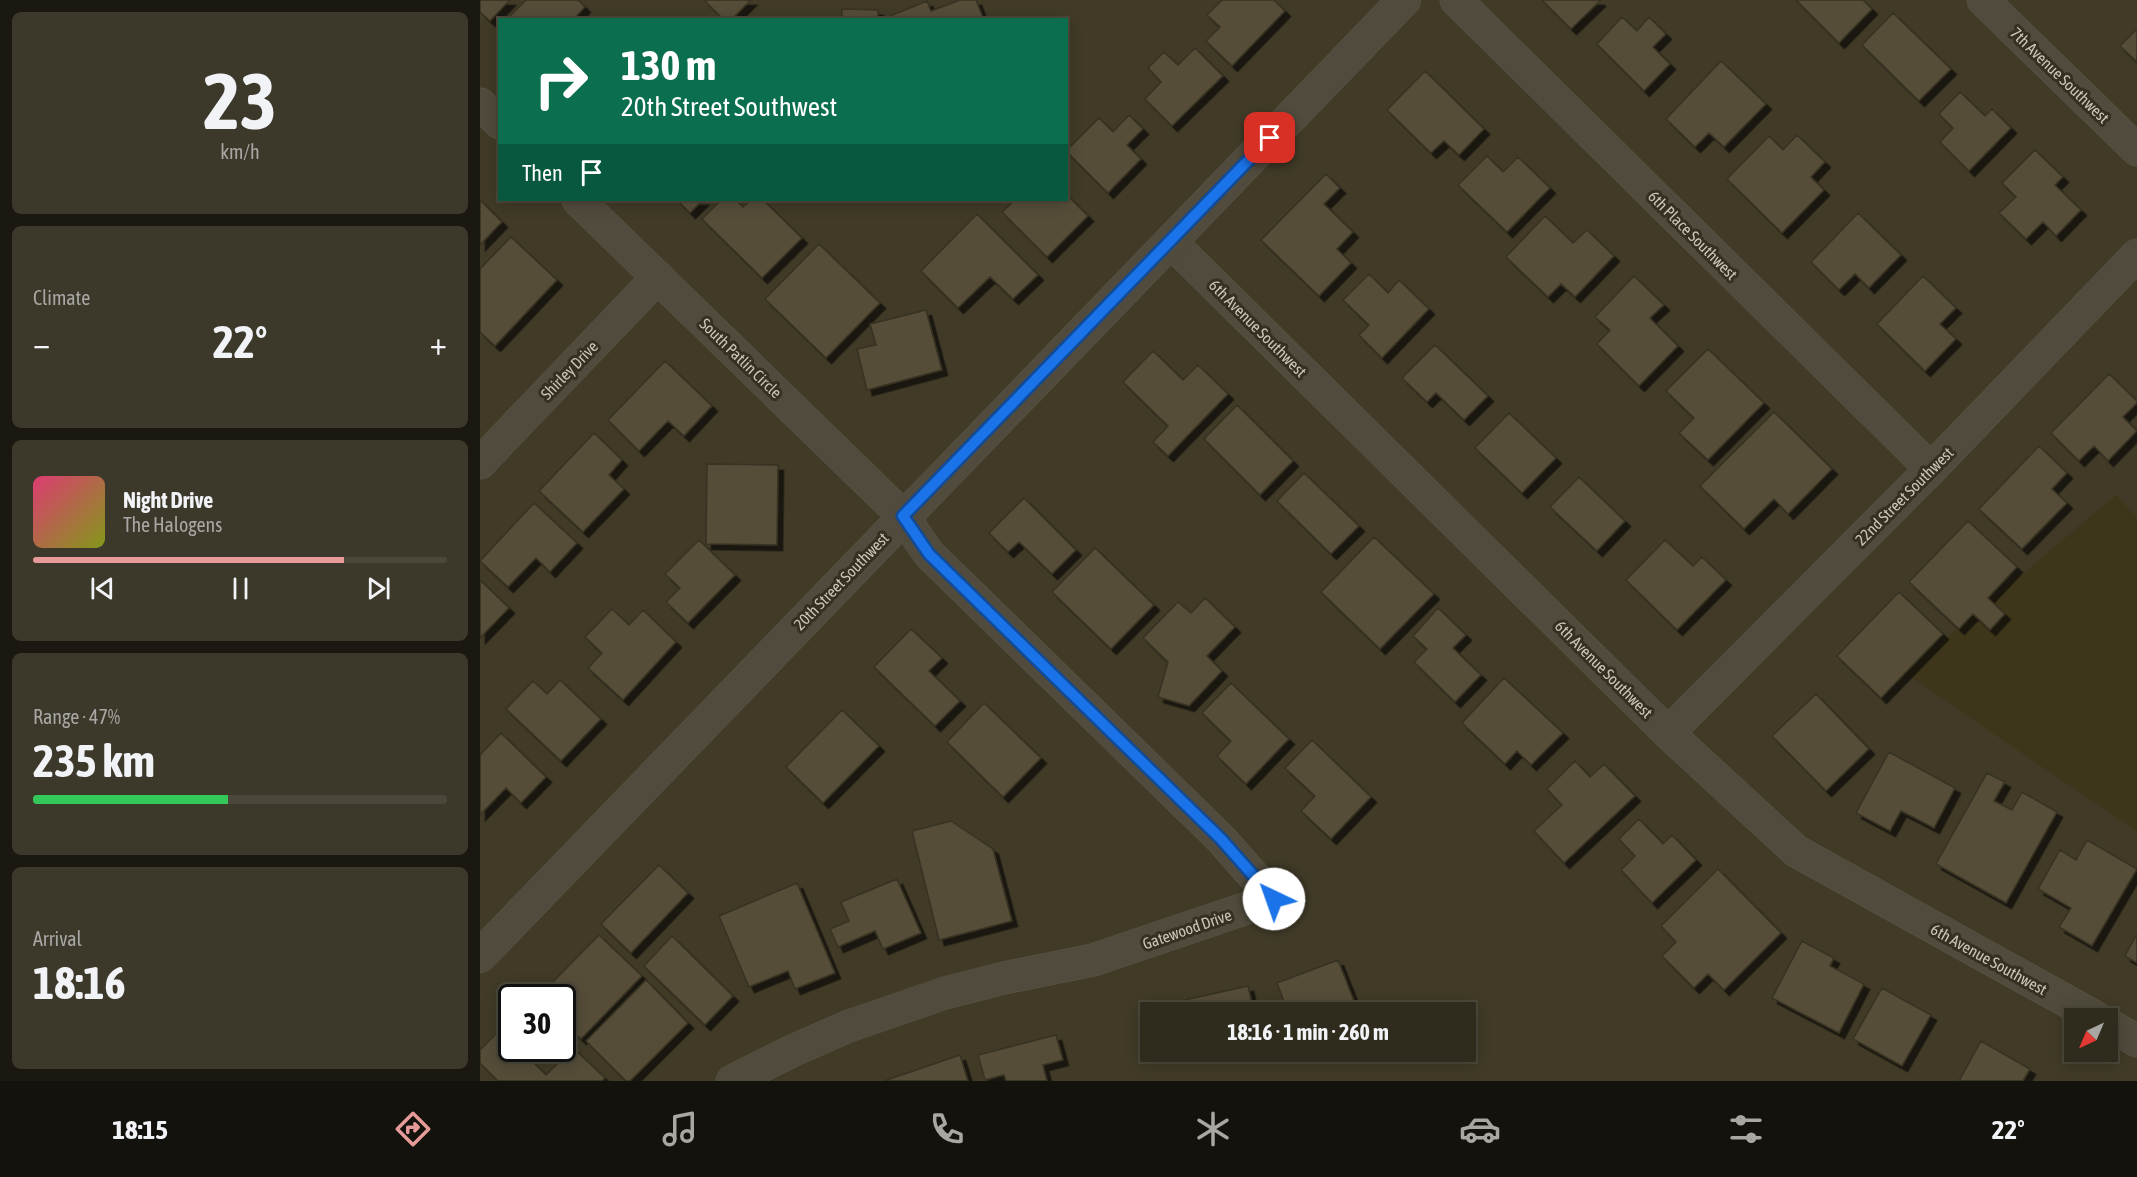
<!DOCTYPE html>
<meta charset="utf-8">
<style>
body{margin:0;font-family:"Asap Condensed",sans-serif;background:#3c382a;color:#f1f3f6;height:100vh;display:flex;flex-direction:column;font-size:22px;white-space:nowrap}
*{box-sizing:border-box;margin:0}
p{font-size:20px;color:#a8a7a4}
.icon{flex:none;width:33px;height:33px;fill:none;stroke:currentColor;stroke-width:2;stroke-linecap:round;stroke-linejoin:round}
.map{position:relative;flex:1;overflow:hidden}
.drawer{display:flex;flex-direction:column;gap:12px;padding:12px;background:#1a1810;width:480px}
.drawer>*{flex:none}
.hud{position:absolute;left:18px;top:18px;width:570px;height:183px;border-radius:0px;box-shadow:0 3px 15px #0003,0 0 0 2px #4b483b;background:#0b6e4f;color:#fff;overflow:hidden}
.needle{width:39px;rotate:224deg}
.controls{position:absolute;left:1584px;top:1008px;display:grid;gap:12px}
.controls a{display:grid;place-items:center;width:54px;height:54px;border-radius:0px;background:#302c1d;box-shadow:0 3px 15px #0003,0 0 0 2px #4b483b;font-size:30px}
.speed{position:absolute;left:18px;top:984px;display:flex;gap:12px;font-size:30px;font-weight:700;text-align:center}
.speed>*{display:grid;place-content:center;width:78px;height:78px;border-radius:50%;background:#302c1d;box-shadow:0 3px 15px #0003,0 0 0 2px #4b483b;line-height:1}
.speed .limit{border:3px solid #111;border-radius:9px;background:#fff;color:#111}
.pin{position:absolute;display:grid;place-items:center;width:51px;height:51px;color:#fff;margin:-26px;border-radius:12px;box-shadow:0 3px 9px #0006}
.me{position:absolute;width:66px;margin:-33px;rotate:318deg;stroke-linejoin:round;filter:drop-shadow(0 0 4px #0008)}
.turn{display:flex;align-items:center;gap:21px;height:126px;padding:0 24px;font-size:27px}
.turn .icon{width:78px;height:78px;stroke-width:2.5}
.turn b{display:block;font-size:42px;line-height:51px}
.then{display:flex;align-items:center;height:57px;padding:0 24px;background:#0003;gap:12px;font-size:22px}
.big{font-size:45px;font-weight:700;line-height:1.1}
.drawer .tile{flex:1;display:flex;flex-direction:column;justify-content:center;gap:9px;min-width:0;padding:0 21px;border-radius:9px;background:#3c382a}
.drawer .dial{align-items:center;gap:0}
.dial b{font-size:78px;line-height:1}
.song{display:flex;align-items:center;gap:18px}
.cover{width:72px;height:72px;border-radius:9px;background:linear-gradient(135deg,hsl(340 70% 55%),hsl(70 70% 35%))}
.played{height:6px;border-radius:3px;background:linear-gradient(90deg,#e69b98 75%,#4b483b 75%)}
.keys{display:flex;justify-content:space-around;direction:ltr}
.heat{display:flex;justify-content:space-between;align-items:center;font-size:33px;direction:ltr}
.charge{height:9px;border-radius:4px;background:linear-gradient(90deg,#34c759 47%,#4b483b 0)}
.trip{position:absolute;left:660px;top:1002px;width:336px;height:60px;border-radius:0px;background:#302c1d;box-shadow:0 3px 15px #0003,0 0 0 2px #4b483b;font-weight:700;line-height:60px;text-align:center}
.dock{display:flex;height:96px;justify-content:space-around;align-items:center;background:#13120c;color:#a8a7a4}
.dock .icon{width:42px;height:42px}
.dock .selected{color:#e69b98}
.dock b{font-size:27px;color:#f1f3f6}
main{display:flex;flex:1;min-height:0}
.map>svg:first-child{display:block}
</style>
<main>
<section class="drawer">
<div class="tile dial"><b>23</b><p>km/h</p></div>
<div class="tile"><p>Climate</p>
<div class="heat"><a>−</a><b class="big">22°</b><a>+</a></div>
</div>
<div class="tile">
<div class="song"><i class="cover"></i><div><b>Night Drive</b><p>The Halogens</p></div></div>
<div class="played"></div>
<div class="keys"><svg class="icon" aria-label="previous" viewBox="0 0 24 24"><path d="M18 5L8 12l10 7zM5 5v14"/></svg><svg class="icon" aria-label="pause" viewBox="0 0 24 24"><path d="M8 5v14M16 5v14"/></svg><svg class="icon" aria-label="next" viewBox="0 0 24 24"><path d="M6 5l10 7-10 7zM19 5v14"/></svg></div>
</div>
<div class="tile"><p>Range · 47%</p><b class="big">235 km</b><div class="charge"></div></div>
<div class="tile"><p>Arrival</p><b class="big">18:16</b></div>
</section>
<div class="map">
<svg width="1657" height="1081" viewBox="0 0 1657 1081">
<defs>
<filter id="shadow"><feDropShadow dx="5.5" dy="5.5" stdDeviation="0" flood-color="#0009"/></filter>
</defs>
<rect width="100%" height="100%" fill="#403a27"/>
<path fill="#3e361b" d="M 1636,495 L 1657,517 L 1657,832 L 1425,673 Z"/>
<path fill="#544d37" stroke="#373222" stroke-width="1.5" filter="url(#shadow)" d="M 0,0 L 30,0 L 10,21 L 0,12 Z
M 46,0 L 98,0 L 105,7 L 93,20 L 26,20 Z
M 224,0 L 271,0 L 251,20 L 244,20 Z
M 480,0 L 496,0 L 504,20 L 411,20 L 410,16 L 447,1 L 451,11 Z
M 742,0 L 794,0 L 805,11 L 752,66 L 726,41 L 740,27 L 727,15 Z
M 1062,0 L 1119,0 L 1120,1 L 1091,29 Z
M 1316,0 L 1383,0 L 1392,9 L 1359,43 Z
M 362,9 L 398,10 L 398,20 L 362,20 Z
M 1413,13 L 1471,69 L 1439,101 L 1382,45 Z
M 1142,17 L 1157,31 L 1169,17 L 1186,34 L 1173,47 L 1190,64 L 1164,91 L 1117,44 Z
M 1657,29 L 1657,62 L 1640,46 Z
M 715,48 L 743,76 L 692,126 L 665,99 L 681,82 L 668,68 L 684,52 L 698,65 Z
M 1241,61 L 1286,104 L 1244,147 L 1229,133 L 1215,147 L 1186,119 Z
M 945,71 L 1004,129 L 979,155 L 964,141 L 951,153 L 907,110 Z
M 1480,92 L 1505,116 L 1512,109 L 1531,128 L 1489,171 L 1460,142 L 1473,128 L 1459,114 Z
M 649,115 L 663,129 L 647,145 L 661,159 L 628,193 L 586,151 L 619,118 L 633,132 Z
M 1317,135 L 1345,162 L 1331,177 L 1344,190 L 1302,233 L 1247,179 L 1289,136 L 1303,150 Z
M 1555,150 L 1583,177 L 1575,185 L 1601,210 L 1576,236 L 1563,222 L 1546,239 L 1519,213 L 1536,197 L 1522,183 Z
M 1007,156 L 1023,172 L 1038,157 L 1070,188 L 1027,232 L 978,185 Z
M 846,174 L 860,188 L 844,204 L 873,232 L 857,249 L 871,263 L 839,296 L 781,240 Z
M 586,194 L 608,216 L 567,257 L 522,212 L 535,200 L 586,200 Z
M 0,200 L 22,222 L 0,245 Z
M 197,200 L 223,200 L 210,213 Z
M 241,200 L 256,200 L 263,207 L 271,200 L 283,200 L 322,238 L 282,278 L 222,219 Z
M 1378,213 L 1421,255 L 1389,288 L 1375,274 L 1359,290 L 1331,262 Z
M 497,214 L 558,275 L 533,299 L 510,277 L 478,308 L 441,271 Z
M 1065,216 L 1093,243 L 1107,230 L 1134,256 L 1095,297 L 1081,284 L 1068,297 L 1026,257 Z
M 31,237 L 77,280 L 15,346 L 0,332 L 0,269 Z
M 339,244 L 400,303 L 346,358 L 285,299 Z
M 889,274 L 908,293 L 919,280 L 949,309 L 902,358 L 879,335 L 889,325 L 863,300 Z
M 1154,276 L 1184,305 L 1170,318 L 1198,346 L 1159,386 L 1117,344 L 1130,330 L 1115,317 Z
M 1443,276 L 1476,308 L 1460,324 L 1476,339 L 1445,371 L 1397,324 Z
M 446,310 L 462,370 L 387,390 L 377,349 L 396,345 L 390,324 Z
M 955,345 L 1008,396 L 984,420 L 956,393 L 947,402 L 922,378 Z
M 1228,349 L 1284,403 L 1228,460 L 1199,433 L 1214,418 L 1186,391 Z
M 673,351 L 703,380 L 718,365 L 748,394 L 688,456 L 673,442 L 688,426 L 643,382 Z
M 185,361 L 232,406 L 204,436 L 188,421 L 159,451 L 128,420 Z
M 1629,374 L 1657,401 L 1657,403 L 1643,417 L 1657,431 L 1628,461 L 1614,446 L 1599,461 L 1571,433 Z
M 757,405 L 813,461 L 780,495 L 724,439 Z
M 1294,412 L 1352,469 L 1308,514 L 1294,499 L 1264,529 L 1220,486 Z
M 1029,413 L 1076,458 L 1042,493 L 995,448 Z
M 114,433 L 142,460 L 129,475 L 144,489 L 103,532 L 59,491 Z
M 1559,446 L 1587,473 L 1572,489 L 1587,503 L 1542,549 L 1499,509 Z
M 227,464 L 298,465 L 297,545 L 226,544 Z
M 824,473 L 879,526 L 851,554 L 797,501 Z
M 1099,477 L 1145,521 L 1117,551 L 1070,507 Z
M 544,498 L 596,550 L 572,574 L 539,542 L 528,552 L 509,533 Z
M 54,503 L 97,543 L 70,572 L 56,558 L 28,587 L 0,561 Z
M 1488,521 L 1537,567 L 1508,598 L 1525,614 L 1510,630 L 1493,614 L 1479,629 L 1429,582 Z
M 894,537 L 954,594 L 900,649 L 841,592 Z
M 219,540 L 255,575 L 208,623 L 186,602 L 200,588 L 185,574 Z
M 1185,540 L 1213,566 L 1222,557 L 1246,580 L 1197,630 L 1146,580 Z
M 615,548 L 674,605 L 631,649 L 572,592 Z
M 0,580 L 29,608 L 0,638 Z
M 1419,592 L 1463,634 L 1401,698 L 1357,656 Z
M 725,598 L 755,627 L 727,656 L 742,671 L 709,706 L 678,697 L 688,662 L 663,638 L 698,602 L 711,613 Z
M 958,608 L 986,635 L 973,648 L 1001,675 L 975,702 L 934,662 L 947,649 L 933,636 Z
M 132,609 L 149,625 L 163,610 L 196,642 L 143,700 L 108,668 L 122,653 L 105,637 Z
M 431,629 L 462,658 L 449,671 L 480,701 L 455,726 L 394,667 Z
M 1024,678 L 1083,733 L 1051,765 L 1037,751 L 1025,764 L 982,723 Z
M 80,680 L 121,719 L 81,761 L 26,709 L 53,681 L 67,694 Z
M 751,683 L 809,739 L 766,784 L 737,756 L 751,741 L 722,713 Z
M 1336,694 L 1389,749 L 1346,791 L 1292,736 Z
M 504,703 L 561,758 L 523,797 L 467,742 Z
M 362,710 L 399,746 L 343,803 L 306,767 Z
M 21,733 L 66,777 L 41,803 L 26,788 L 0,815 L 0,755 Z
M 832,740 L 891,797 L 851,839 L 821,811 L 835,796 L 805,768 Z
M 1409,752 L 1475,788 L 1454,828 L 1421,811 L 1410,831 L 1376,813 Z
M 1095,761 L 1110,777 L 1124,764 L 1155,796 L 1084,863 L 1054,831 L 1082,805 L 1067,789 Z
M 1507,773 L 1525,782 L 1514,801 L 1532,810 L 1542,792 L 1577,812 L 1526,903 L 1456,864 Z
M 1159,819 L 1183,844 L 1192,835 L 1216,860 L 1172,903 L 1141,870 L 1155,856 L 1139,839 Z
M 471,821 L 513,849 L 532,921 L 459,940 L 432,831 Z
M 1607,840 L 1657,869 L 1612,946 L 1579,927 L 1591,908 L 1558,889 L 1580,850 L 1596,860 Z
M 179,865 L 208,893 L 151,953 L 121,924 Z
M 1238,869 L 1301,933 L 1244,990 L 1228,974 L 1214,988 L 1182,956 L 1196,942 L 1181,926 Z
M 417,879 L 441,933 L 403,949 L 395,931 L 358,947 L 350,929 L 369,921 L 361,902 Z
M 317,883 L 355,973 L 315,989 L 308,971 L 269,987 L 239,916 Z
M 1657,934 L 1657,963 L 1645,956 Z
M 119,935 L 162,976 L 101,1039 L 82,1021 L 82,998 L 58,997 Z
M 192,936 L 253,996 L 225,1025 L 164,966 Z
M 1322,941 L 1354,958 L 1350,966 L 1384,984 L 1359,1033 L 1292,998 Z
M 858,960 L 875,1003 L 852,1012 L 808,1012 L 797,983 Z
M 166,980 L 208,1023 L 150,1081 L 146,1081 L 106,1041 Z
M 768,986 L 774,1012 L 689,1012 L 687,1004 Z
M 1402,988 L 1451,1015 L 1422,1066 L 1373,1039 Z
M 32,1018 L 32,1048 L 39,1048 L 66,1075 L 93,1048 L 125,1078 L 122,1081 L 18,1081 L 0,1063 L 0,1050 Z
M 576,1035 L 583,1060 L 563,1065 L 567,1081 L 526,1081 L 524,1075 L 505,1080 L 498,1055 Z
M 1501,1041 L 1550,1069 L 1543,1081 L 1479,1081 Z
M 480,1055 L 488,1081 L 404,1081 Z"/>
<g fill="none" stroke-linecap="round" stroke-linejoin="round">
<defs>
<path id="minor" d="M 976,0 L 1451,469
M 1503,0 L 1657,150
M 0,104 L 20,123
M 98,200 L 423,516 L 449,554 L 741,839 L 794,899 L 613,960 L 524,978 L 465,993 L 369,1026 L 312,1051 L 252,1081
M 690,241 L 1188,733 L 1316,851 L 1617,1018
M 0,463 L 178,277
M 1188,733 L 1451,469 L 1657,255
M 1628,1024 L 1657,1041"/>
<path id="tertiary" d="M 0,956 L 924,0"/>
</defs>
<use href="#minor" stroke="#5c5748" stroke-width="33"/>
<use href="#tertiary" stroke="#5c5748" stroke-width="34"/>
<use href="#minor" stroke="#504b3c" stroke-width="32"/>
<use href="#tertiary" stroke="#504b3c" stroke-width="33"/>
</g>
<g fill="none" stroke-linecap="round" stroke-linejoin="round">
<defs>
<path id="route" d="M 790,138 L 423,516 L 449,554 L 741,839 L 794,899"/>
</defs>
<use href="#route" stroke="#114b97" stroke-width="15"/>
<use href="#route" stroke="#1a73e8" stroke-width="10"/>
</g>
<g text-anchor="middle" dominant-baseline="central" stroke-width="6" stroke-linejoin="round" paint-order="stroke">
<g font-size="16" fill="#cac7b8" stroke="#363020">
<text transform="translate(1580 75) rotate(44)">7th Avenue Southwest</text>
<text transform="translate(1213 235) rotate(45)">6th Place Southwest</text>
<text transform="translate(778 328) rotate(45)">6th Avenue Southwest</text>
<text transform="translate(261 358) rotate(44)">South Patlin Circle</text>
<text transform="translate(89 370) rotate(-46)">Shirley Drive</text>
<text transform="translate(1424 496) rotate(-45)">22nd Street Southwest</text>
<text transform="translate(361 581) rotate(-46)">20th Street Southwest</text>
<text transform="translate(1124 669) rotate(45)">6th Avenue Southwest</text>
<text transform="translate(707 929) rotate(-19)">Gatewood Drive</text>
<text transform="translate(1509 959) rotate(29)">6th Avenue Southwest</text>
</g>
</g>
</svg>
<div class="controls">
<a><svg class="needle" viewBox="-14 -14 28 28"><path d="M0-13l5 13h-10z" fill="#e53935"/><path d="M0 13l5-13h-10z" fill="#a8a7a4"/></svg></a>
</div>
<div class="speed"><div class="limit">30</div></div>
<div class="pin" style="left:790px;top:138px;background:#d93025"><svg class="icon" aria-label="arrive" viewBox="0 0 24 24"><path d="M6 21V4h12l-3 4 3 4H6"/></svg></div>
<svg class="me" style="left:794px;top:899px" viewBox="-20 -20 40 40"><circle r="19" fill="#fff"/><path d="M0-13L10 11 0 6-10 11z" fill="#1a73e8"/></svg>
<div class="trip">18:16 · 1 min · 260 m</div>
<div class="hud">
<div class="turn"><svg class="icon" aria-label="right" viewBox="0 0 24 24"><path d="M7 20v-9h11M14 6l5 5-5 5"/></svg><div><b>130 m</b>20th Street Southwest</div></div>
<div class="then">Then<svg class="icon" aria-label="arrive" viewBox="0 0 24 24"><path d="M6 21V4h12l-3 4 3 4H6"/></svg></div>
</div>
</div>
</main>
<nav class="dock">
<b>18:15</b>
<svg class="icon selected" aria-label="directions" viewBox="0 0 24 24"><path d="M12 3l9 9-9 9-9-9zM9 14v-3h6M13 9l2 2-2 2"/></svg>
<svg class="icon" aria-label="music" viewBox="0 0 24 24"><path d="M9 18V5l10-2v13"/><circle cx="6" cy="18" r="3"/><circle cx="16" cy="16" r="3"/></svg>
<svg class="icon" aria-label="phone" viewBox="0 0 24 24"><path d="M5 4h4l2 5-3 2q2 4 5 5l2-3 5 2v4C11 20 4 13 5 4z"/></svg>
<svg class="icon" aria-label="climate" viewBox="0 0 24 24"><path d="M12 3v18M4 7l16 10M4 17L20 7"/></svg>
<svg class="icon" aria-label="car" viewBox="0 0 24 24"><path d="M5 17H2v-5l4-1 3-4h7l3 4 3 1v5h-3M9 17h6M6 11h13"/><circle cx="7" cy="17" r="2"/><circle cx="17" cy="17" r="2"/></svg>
<svg class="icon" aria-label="filters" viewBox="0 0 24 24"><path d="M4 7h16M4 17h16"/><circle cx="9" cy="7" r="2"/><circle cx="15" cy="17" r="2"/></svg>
<b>22°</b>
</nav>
